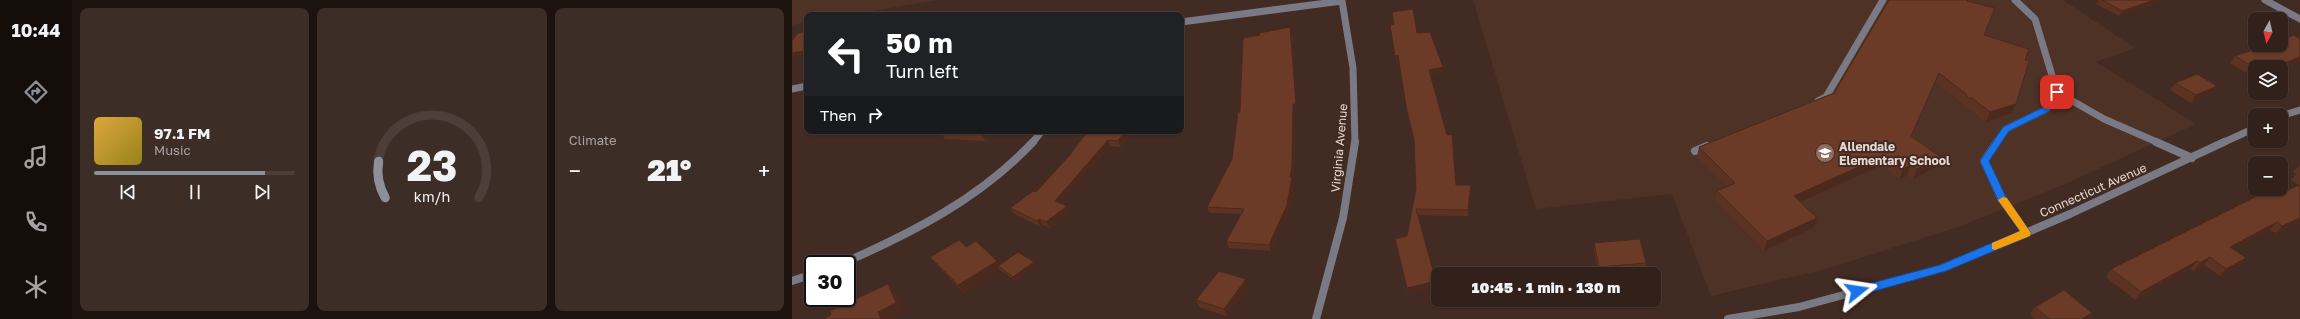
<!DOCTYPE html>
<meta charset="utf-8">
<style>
body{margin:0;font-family:"Golos Text",sans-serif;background:#3d2d27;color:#f1f3f6;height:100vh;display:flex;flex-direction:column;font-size:15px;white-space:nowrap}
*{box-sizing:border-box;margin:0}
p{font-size:13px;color:#a8a3a2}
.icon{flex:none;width:22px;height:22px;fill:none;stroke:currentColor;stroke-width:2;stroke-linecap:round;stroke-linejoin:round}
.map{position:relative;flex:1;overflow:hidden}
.side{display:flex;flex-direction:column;gap:8px;padding:8px;background:#1c120e;width:720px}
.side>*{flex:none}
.top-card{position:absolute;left:12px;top:12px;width:380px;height:122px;border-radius:8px;box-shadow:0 1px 3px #0004,0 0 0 1px #4d3e39;background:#202124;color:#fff;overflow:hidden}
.needle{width:26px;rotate:188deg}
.fabs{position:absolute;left:1456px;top:12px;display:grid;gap:8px}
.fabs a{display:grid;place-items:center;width:40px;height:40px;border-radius:8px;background:#32201a;box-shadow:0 1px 3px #0004,0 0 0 1px #4d3e39;font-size:20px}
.speed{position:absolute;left:12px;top:255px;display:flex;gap:8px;font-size:20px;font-weight:700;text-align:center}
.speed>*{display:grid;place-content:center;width:52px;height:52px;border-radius:50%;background:#32201a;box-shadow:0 1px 3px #0004,0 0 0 1px #4d3e39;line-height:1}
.speed .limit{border:2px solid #111;border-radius:6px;background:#fff;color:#111}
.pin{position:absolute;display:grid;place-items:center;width:34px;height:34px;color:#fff;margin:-17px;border-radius:8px;box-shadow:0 2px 6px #0006}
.me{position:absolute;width:44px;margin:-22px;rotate:75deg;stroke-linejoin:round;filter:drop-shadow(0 0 3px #0008)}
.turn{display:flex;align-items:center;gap:14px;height:84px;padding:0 16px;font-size:18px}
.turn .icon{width:52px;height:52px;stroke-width:2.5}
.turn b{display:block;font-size:28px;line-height:34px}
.then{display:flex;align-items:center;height:38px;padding:0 16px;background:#0003;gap:8px;font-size:15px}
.big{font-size:30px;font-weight:800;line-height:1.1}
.side .tile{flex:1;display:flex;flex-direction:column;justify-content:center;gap:6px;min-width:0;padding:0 14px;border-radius:8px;background:#3d2d27}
.side .dial{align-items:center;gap:0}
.dial svg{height:104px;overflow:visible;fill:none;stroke:#4d3e39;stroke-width:7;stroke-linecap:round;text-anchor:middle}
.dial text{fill:#f1f3f6;stroke:none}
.song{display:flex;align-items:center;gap:12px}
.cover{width:48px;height:48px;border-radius:6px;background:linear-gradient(135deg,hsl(40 70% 55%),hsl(50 70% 35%))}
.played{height:4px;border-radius:2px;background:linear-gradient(90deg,#8c9099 85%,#4d3e39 85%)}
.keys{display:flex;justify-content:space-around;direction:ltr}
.heat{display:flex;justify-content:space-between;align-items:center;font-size:22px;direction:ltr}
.side .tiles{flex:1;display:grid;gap:8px;grid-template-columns:repeat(3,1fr)}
.trip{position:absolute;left:639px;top:267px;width:230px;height:40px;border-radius:8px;background:#32201a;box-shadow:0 1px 3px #0004,0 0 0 1px #4d3e39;font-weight:800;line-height:40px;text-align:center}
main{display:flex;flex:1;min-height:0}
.tab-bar{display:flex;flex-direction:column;width:72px;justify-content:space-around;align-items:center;background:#140d0a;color:#a8a3a2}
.tab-bar .icon{width:28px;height:28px}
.tab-bar .selected{color:#8c9099}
.tab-bar b{font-size:18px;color:#f1f3f6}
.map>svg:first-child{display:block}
</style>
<main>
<nav class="tab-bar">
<b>10:44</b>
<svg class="icon selected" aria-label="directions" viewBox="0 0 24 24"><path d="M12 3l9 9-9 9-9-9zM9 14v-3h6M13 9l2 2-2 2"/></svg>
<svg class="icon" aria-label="music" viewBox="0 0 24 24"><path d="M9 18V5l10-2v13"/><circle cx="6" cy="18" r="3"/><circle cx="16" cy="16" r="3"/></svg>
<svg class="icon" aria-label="phone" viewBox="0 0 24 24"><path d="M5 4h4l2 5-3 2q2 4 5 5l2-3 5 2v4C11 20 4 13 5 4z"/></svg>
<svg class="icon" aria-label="climate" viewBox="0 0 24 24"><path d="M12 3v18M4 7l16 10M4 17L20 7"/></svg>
</nav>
<section class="side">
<div class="tiles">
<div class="tile">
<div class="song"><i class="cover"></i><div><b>97.1 FM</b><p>Music</p></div></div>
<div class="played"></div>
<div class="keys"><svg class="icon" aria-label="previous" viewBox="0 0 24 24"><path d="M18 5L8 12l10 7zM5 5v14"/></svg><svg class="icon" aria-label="pause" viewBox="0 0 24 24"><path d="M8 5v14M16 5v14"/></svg><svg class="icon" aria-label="next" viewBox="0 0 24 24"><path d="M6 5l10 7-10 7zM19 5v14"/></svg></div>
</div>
<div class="tile dial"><svg viewBox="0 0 100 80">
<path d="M14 69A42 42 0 1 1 86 69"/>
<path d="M14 69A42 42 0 0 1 9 41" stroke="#8c9099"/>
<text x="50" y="56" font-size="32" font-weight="700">23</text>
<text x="50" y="72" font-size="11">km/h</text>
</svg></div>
<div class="tile"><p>Climate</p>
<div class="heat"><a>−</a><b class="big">21°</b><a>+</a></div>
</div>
</div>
</section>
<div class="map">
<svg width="1508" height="319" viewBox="0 0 1508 319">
<rect width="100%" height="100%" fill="#422b22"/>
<path fill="#4f3226" d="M 0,0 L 146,0 L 57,15 L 15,15 L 15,22 L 0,25 Z
M 681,0 L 1271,0 L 1343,48 L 1304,62 L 1404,124 L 1273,184 L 1166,227 L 1034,269 L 919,296 L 880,194 L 744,209 Z"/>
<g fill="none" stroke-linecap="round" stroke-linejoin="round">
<path stroke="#797a85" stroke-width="7" d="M 1223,0 L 1243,19 L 1265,92 L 1312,119 L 1367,143
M 1026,101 L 1034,97 L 1091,0
M 1204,143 L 1214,129 L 1255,109 L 1265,92"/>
<path stroke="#797a85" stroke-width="8" d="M 1205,142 L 1192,161 L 1209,198 L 1234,233
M 1364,142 L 1400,158
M 903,151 L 915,146"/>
<path stroke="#797a85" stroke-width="7" d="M 1473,0 L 1508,19
M 389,22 L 550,1 L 561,68 L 563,143
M 0,89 L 15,86
M 1489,116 L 1508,110
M 240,143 L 250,131
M 1430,143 L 1463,128"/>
<path stroke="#797a85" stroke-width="8" d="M 49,264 C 120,233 187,199 241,142
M 0,281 L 21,274
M 524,319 L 551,218 L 563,142
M 936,319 L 1007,307 L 1151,268 L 1278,214 L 1432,142"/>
</g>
<path fill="#5c3322" d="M 1307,0 L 1374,0 L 1327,16 L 1304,4 Z
M 1176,1 L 1192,35 L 1233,60 L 1219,113 L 1194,122 L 1176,108 L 1172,108 L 1170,103 L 1143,82 L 1120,136 L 1144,167 L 1121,179 L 1115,175 L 1107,179 L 1090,165 L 1008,202 L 1025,218 L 1022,227 L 972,251 L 923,200 L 925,191 L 935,186 L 905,157 L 907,147 L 1042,93 Z
M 598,25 L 625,33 L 651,67 L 651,73 L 638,76 L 664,185 L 679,191 L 676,216 L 626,215 L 644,281 L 645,287 L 616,294 L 603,239 L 615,236 L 624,189 L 622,142 L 615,112 L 607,61 L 604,62 Z
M 498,27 L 500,32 L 505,109 L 503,110 L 502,171 L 501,179 L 502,183 L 497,211 L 479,251 L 437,248 L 434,242 L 449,214 L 417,213 L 415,207 L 440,159 L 448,112 Z
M 1443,56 L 1463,67 L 1463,78 L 1438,63 Z
M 1383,83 L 1425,86 L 1420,94 L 1399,103 L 1378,90 Z
M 148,131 L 202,131 L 193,141 L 153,139 Z
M 296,131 L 340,131 L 329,147 L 319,146 L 269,203 L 278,212 L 258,228 L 251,225 L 249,227 L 222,214 L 218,208 L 244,192 L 277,156 Z
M 1508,165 L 1508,222 L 1484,233 L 1478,230 L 1441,249 L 1454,258 L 1448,265 L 1428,276 L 1412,265 L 1402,271 L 1398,269 L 1343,300 L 1314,277 L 1319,269 L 1507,185 L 1499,180 L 1504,174 L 1501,172 Z
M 802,243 L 854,263 L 853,271 L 816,274 L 807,274 L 802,251 Z
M 174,247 L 205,261 L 208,265 L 244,267 L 224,281 L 208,270 L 172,293 L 144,264 L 138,257 Z
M 457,287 L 435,316 L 407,307 L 404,300 Z
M 1243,307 L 1296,319 L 1243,319 L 1238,314 Z"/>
<path fill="#4b291c" d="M 1362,0 L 1374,0 L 1327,16 L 1330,11 Z
M 498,27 L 500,32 L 505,109 L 503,110 L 502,171 L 501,179 L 502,183 L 497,211 L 479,251 L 477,245 L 498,177 Z
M 15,50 L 15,55 L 0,58 L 0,53 Z
M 606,55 L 607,61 L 604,62 L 603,56 Z
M 1508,57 L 1508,62 L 1489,70 L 1489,67 L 1483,67 Z
M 651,67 L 651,73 L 637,76 L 637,70 Z
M 1425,86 L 1420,94 L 1399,103 L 1404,95 Z
M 1224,104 L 1219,113 L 1194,122 L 1198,112 Z
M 191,131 L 202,131 L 193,141 L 189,133 Z
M 333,131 L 340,131 L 329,147 L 326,141 Z
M 316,140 L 319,146 L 266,207 L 263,201 Z
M 1093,155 L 1090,165 L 999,206 L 1002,196 Z
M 1149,157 L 1144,167 L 1121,179 L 1125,169 Z
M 1119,165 L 1115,175 L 1107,179 L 1111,169 Z
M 679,185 L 679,191 L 676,216 L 676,210 Z
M 275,206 L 278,212 L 258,228 L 254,222 Z
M 1025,218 L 1022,227 L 972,251 L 975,241 Z
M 1508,218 L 1508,222 L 1484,233 L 1490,226 Z
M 247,219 L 251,225 L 249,227 L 245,221 Z
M 1485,222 L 1478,230 L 1432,254 L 1438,247 Z
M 1418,257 L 1412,265 L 1402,271 L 1408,263 Z
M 1454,258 L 1448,265 L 1428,276 L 1434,269 Z
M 205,261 L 211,269 L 206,266 L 208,270 L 172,293 L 166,285 Z
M 1405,261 L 1398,269 L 1343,300 L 1349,292 Z
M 242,262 L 244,267 L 224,281 L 221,277 Z
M 454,279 L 457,287 L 435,316 L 432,309 Z
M 644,281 L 645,287 L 616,294 L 615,288 Z
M 96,284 L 104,293 L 113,313 L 100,319 L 89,319 L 86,312 Z
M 1300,313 L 1296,319 L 1290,319 Z"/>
<path fill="#6b3b28" stroke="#4b291c" d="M 1097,0 L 1176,0 L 1175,1 L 1203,8 L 1192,35 L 1237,49 L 1233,60 L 1237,61 L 1224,104 L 1198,112 L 1180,98 L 1176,98 L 1174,94 L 1147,73 L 1119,136 L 1149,157 L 1125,169 L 1119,165 L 1111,169 L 1093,155 L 1002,196 L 1025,218 L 975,241 L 925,191 L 943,183 L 907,147 L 1042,93 Z
M 1310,0 L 1362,0 L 1330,11 Z
M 621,9 L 625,33 L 638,32 L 651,67 L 637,70 L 655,135 L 660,134 L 664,185 L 679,185 L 676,210 L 624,209 L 644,281 L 615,288 L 603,239 L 615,236 L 624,189 L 622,140 L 614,106 L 606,55 L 603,56 L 598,25 L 602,24 L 600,12 Z
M 498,27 L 504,104 L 501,104 L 500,166 L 498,177 L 500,177 L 495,205 L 477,245 L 434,242 L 452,209 L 415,207 L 440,159 L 446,112 L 448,112 L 451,38 L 468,35 L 467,33 Z
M 15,32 L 15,50 L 0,53 L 0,41 L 6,33 Z
M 1502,35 L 1508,39 L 1508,57 L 1483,67 L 1463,67 L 1463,68 L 1443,56 L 1475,45 L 1489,45 L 1489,40 Z
M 1405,74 L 1425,86 L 1404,95 L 1383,83 Z
M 148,131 L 191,131 L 189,133 Z
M 296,131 L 333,131 L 326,141 L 316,140 L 263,201 L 275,206 L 254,222 L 247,219 L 245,221 L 218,208 L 241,191 L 244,192 L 277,156 Z
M 1508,185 L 1508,218 L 1490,226 L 1485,222 L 1438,247 L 1454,258 L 1434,269 L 1418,257 L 1408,263 L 1405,261 L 1349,292 L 1319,269 L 1471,193 L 1478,197 Z
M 848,239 L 854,263 L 807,267 L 802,243 Z
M 167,240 L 174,247 L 184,241 L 205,261 L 166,285 L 138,257 Z
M 226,252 L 242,262 L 221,277 L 206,266 Z
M 725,266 L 725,274 L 682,274 L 683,267 Z
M 427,271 L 454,279 L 432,309 L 404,300 Z
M 96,284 L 104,303 L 86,312 L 89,319 L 31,319 L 39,315 L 38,311 Z
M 1272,290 L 1300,313 L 1290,319 L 1257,319 L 1243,307 Z"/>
<path fill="#1a73e8" stroke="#114b97" d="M 1265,89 L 1269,92 L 1258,111 L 1217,131 L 1197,161 L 1214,197 L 1239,233 L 1238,236 L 1154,271 L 1065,296 L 1061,294 L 1061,288 L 1148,265 L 1228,231 L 1205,198 L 1188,161 L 1211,127 L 1252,107 L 1262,90 Z"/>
<path fill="#f59e0b" d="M 1211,197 L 1215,198 L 1239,233 L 1238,236 L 1203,250 L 1200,249 L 1200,243 L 1228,231 L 1206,200 Z"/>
<defs>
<symbol id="school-disc" viewBox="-11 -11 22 22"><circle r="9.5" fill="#8d6e63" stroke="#422b22"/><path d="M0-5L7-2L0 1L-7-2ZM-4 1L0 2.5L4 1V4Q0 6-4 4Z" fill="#fff"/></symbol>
</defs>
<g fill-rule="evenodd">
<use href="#school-disc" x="1022" y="142" width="22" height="22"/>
</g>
<g text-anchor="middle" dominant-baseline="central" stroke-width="4" stroke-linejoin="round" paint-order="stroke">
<g font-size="12" font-weight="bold" fill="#e7d8d2" stroke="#422b22" text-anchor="start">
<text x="1047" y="146">Allendale<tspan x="1047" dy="14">Elementary School</tspan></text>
</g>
<g font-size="12" fill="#e7d8d2" stroke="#422b22">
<text transform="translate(547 148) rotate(-85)">Virginia Avenue</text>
<text transform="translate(1301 190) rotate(-24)">Connecticut Avenue</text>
</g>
</g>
</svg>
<div class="fabs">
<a><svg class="needle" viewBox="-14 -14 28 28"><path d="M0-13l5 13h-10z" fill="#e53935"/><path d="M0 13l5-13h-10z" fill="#a8a3a2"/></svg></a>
<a><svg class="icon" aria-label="layers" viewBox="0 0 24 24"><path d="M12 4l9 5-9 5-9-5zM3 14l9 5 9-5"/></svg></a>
<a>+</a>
<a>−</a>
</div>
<div class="speed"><div class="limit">30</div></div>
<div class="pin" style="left:1265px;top:92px;background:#d93025"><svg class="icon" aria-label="arrive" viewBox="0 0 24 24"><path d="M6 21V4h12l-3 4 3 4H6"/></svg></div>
<svg class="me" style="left:1065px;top:291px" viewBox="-20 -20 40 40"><path d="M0-17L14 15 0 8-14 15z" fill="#1a73e8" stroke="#fff" stroke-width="4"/></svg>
<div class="trip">10:45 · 1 min · 130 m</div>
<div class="top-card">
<div class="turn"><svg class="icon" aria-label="left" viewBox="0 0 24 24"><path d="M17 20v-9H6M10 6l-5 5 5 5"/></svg><div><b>50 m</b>Turn left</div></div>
<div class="then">Then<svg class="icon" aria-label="right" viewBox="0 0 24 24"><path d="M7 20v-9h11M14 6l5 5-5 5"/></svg></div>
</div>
</div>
</main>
